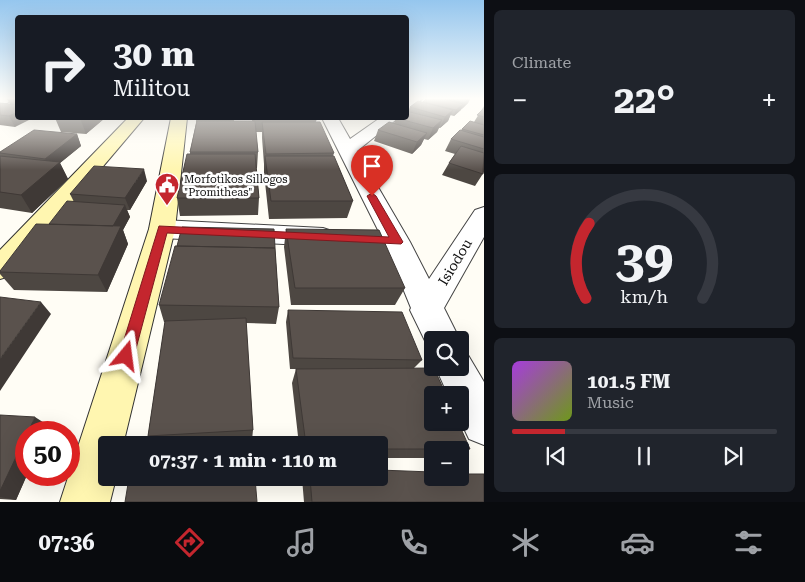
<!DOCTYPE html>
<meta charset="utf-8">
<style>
body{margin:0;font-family:"Roboto Serif",serif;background:#20242c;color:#f1f3f6;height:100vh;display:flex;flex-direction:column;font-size:19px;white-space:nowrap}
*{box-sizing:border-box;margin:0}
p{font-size:16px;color:#9ea1a6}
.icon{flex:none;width:28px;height:28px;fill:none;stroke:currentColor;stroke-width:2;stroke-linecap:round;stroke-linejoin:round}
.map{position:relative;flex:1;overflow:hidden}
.details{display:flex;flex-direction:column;gap:10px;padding:10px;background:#0d0f14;width:321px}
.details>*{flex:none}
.top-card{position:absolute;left:15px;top:15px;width:394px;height:105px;border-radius:5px;box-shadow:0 5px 20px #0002;background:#171b24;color:#f1f3f6;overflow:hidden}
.controls{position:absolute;left:424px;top:331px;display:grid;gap:10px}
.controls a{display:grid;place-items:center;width:45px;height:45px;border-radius:5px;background:#171b24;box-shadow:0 5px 20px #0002;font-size:25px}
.speed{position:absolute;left:15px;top:421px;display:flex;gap:10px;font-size:25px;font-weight:700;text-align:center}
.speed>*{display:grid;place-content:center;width:65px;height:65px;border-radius:50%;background:#171b24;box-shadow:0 5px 20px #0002;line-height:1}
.speed .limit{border:8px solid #d22;background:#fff;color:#111}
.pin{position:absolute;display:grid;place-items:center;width:42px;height:42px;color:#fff;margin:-51px -21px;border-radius:50% 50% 50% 0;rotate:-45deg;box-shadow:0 0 5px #0007}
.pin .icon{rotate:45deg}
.me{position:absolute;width:55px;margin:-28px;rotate:16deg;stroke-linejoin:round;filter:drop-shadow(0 0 4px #0008)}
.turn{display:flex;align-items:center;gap:18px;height:105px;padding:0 15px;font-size:22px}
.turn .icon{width:65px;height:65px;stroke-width:2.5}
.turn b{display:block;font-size:35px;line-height:42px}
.big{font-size:38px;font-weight:700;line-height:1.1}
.details .widget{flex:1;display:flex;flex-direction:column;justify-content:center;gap:8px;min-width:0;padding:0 18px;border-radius:8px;background:#20242c}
.details .dial{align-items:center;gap:0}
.dial svg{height:130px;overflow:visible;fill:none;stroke:#363941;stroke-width:7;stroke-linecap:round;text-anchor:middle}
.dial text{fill:#f1f3f6;stroke:none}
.song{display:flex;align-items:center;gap:15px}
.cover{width:60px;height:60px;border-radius:8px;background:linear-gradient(135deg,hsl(280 70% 55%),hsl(80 70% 35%))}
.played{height:5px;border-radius:2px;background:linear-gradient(90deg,#c4262e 20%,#363941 20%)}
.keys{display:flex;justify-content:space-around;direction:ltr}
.heat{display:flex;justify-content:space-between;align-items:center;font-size:28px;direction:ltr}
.trip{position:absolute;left:98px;top:436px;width:290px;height:50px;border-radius:5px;background:#171b24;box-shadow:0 5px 20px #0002;font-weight:700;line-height:50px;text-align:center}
.menu{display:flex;height:80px;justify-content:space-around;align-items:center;background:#090b0e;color:#9ea1a6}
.menu .icon{width:35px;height:35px}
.menu .selected{color:#c4262e}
.menu b{font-size:22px;color:#f1f3f6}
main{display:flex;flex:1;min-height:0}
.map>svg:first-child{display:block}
</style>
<main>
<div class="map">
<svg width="484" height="502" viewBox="0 0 484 502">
<rect width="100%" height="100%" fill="#fffdf5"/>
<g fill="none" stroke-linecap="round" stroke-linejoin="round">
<defs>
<path id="street" d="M 0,99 L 14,99 L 0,107 Z
M 406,99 L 422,99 L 411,109 L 406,110 Z
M 322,118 L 338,118 L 350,139 L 380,118 L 398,118 L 357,151 L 410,242 L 429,279 L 475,210 L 484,207 L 484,237 L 444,308 L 460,340 L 432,340 L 432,353 L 430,351 L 410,310 L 411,308 L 384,242 Z
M 162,220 L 323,228 L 332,231 L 336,237 L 332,243 L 323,246 L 162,238 L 153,235 L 149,229 L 153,223 Z
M 460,351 L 468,355 L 484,382 L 484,445 L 469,439 L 460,420 L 460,395 L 448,395 L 436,368 L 460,368 Z"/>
<path id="secondary" d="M 128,118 L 144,118 L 10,276 L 0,279 L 0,250 Z
M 171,118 L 187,118 L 175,229 L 123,445 L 106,445 L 106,478 L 116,478 L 110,502 L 60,502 L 149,229 Z"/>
</defs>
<use href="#street" stroke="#444" stroke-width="2"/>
<use href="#secondary" stroke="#333" stroke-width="2"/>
<use href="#street" fill="#fff" fill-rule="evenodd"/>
<use href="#secondary" fill="#fff6b0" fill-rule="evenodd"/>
</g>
<path fill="#4d4742" d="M 7,99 L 18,99 L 18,118 L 15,127 L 0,125 L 0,103 L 10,104 Z
M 426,99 L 470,99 L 468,103 L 454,116 L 450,115 L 448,121 L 440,128 L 439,128 L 437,132 L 428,140 L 424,139 L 421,145 L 412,154 L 374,141 L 378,130 L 394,123 L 396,118 L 408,111 L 410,107 L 423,102 Z
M 484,106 L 484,172 L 475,186 L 442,175 L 449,163 L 455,154 L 445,151 L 451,139 L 462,129 L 474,122 Z
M 55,118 L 105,118 L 86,134 L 61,132 Z
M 196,118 L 234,118 L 234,121 L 252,121 L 252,118 L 315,118 L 316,122 L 334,153 L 333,156 L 353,201 L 347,218 L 269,219 L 264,173 L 264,164 L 262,138 L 262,132 L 256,132 L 258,152 L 257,168 L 256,168 L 259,198 L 258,215 L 180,216 L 177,198 L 190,154 L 190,152 L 196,123 Z
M 77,134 L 81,146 L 60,163 L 68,179 L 32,213 L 0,208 L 0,152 Z
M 147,181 L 130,210 L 127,210 L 130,217 L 123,230 L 128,244 L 107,292 L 14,290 L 0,274 L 0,271 L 49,225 L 49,224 L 74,202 L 70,194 Z
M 286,229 L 405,288 L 395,305 L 291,305 L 284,247 Z
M 275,248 L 279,307 L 276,324 L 246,323 L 253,430 L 252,440 L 175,445 L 156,445 L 148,436 L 165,322 L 164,322 L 159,305 Z
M 288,310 L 422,360 L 414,368 L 470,449 L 460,453 L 460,450 L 432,450 L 432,458 L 379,458 L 379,445 L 299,445 L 292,383 L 296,369 L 290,369 L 286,322 Z
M 0,415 L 49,426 L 46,432 L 26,432 L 26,475 L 27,475 L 16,500 L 0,499 Z
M 302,478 L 379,478 L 484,502 L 304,502 Z"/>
<path fill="#3f3936" d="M 468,99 L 470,99 L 468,103 L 462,109 L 464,103 Z
M 463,104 L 461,110 L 454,116 L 456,110 Z
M 453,110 L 448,121 L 440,128 L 445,117 Z
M 18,112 L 18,118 L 33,118 L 15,127 L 9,116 Z
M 80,118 L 105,118 L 86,134 Z
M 442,120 L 437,132 L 428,140 L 433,128 Z
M 427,133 L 421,145 L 412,154 L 417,142 Z
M 77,134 L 81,146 L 60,163 L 68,179 L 32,213 L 21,195 L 51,170 L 45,159 Z
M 144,169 L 147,181 L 130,210 L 125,198 Z
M 125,205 L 130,217 L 123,230 L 128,244 L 107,292 L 98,275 L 112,227 Z
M 41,302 L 51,314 L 0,391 L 0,359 Z
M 35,417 L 49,426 L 46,432 L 28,432 Z
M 26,436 L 26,475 L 27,475 L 16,500 L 0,497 L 0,491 Z"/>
<path fill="#5a524d" stroke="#3f3936" d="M 426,99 L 444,99 L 463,104 L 456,110 L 423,102 Z
M 449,99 L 468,99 L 464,103 Z
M 418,101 L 453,110 L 445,117 L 410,107 Z
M 0,103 L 18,105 L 18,112 L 9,116 L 0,115 Z
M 484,108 L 484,117 L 477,115 Z
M 406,111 L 442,120 L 433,128 L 396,118 L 406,118 Z
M 253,118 L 315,118 L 316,121 L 253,121 Z
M 197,121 L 255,121 L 258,152 L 190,152 Z
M 470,121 L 484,125 L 484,135 L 462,129 Z
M 262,122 L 320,122 L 334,153 L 266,154 Z
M 389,122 L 427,133 L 417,142 L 378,130 Z
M 34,130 L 77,134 L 45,159 L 0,153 L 0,152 Z
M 460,130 L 484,137 L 484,149 L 451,139 Z
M 461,146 L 484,153 L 483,174 L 449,163 Z
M 187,154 L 255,154 L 259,198 L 177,198 Z
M 0,156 L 60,162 L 21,195 L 0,192 Z
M 265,156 L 334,156 L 353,201 L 271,201 Z
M 94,166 L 144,169 L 125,198 L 70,194 Z
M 67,201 L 125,205 L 113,226 L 49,224 Z
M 36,224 L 121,226 L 98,275 L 0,272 L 0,271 Z
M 182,227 L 274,229 L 275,248 L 177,246 Z
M 286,229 L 379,230 L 405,288 L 295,288 Z
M 175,246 L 275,248 L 279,307 L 159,305 Z
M 0,297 L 41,302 L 0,359 Z
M 288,310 L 402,312 L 422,360 L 293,358 Z
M 246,318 L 253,430 L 148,436 L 165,321 Z
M 434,368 L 446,395 L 432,395 L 432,422 L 458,422 L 470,449 L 379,449 L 379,445 L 306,445 L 296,369 Z
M 0,415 L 35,417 L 28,432 L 26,432 L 26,436 L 0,491 Z
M 379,470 L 432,472 L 432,478 L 460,478 L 460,474 L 484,474 L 484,502 L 312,502 L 310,478 L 379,478 Z
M 129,478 L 255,478 L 257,502 L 125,502 Z"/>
<linearGradient id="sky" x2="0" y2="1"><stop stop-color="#95c6ee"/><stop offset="0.58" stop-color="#fffefa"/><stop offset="1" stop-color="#fffefa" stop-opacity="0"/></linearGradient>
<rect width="484" height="170" fill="url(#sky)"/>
<path fill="#c4262e" stroke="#7f191e" d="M 372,193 L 376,196 L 403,242 L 401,244 L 167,233 L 134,356 L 131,361 L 126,364 L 121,361 L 119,356 L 159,226 L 389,237 L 367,196 Z"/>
<defs>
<symbol id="civic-pin" viewBox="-11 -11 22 30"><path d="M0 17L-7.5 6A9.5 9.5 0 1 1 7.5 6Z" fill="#c4262e" stroke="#fff"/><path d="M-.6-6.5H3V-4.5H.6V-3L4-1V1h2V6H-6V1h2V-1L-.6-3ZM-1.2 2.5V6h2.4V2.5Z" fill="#fff"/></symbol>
</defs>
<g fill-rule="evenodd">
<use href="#civic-pin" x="153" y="171" width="28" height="38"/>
</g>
<g text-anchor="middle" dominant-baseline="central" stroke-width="5" stroke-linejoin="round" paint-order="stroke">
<g font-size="11" fill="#111" stroke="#fff" text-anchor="start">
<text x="184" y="179">Morfotikos Sillogos<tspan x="184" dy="13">"Promitheas"</tspan></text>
</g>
<g font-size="14" fill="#111" stroke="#fff">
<text transform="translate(455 262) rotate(-59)">Isiodou</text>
</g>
</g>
</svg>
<div class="controls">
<a><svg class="icon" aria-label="search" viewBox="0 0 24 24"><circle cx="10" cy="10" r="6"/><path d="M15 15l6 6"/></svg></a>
<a>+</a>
<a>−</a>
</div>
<div class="speed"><div class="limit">50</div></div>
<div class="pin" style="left:372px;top:196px;background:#d93025"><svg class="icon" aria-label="arrive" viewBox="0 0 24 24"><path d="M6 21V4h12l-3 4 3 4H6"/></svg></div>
<svg class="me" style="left:126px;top:356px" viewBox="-20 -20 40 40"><path d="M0-17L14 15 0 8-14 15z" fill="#c4262e" stroke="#fff" stroke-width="4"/></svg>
<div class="trip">07:37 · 1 min · 110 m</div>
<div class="top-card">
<div class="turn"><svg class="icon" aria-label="right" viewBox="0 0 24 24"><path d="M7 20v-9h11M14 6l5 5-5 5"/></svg><div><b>30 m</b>Militou</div></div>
</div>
</div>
<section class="details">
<div class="widget"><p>Climate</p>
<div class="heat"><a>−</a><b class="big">22°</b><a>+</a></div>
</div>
<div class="widget dial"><svg viewBox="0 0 100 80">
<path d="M14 69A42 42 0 1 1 86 69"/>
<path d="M14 69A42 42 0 0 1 16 23" stroke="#c4262e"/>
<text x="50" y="56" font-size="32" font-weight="700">39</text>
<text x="50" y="72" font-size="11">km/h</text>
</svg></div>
<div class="widget">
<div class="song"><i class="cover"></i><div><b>101.5 FM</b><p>Music</p></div></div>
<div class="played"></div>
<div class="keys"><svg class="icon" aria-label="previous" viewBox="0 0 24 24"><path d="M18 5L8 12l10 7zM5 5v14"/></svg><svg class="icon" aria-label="pause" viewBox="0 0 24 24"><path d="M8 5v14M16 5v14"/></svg><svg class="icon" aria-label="next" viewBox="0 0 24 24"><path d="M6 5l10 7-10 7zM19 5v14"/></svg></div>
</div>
</section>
</main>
<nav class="menu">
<b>07:36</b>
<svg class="icon selected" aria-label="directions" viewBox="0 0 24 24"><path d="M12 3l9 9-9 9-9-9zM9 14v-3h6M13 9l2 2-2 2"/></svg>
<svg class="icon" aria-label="music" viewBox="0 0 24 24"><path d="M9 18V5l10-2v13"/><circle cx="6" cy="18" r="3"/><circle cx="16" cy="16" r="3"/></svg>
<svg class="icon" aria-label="phone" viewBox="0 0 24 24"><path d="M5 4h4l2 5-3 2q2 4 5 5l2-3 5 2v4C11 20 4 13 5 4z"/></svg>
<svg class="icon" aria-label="climate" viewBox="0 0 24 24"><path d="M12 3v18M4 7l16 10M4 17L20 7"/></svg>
<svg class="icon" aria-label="car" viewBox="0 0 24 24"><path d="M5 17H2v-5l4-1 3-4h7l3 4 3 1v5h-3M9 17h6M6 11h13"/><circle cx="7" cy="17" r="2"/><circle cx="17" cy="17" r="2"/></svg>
<svg class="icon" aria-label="filters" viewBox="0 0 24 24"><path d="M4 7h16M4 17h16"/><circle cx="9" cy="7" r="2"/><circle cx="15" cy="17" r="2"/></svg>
</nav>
